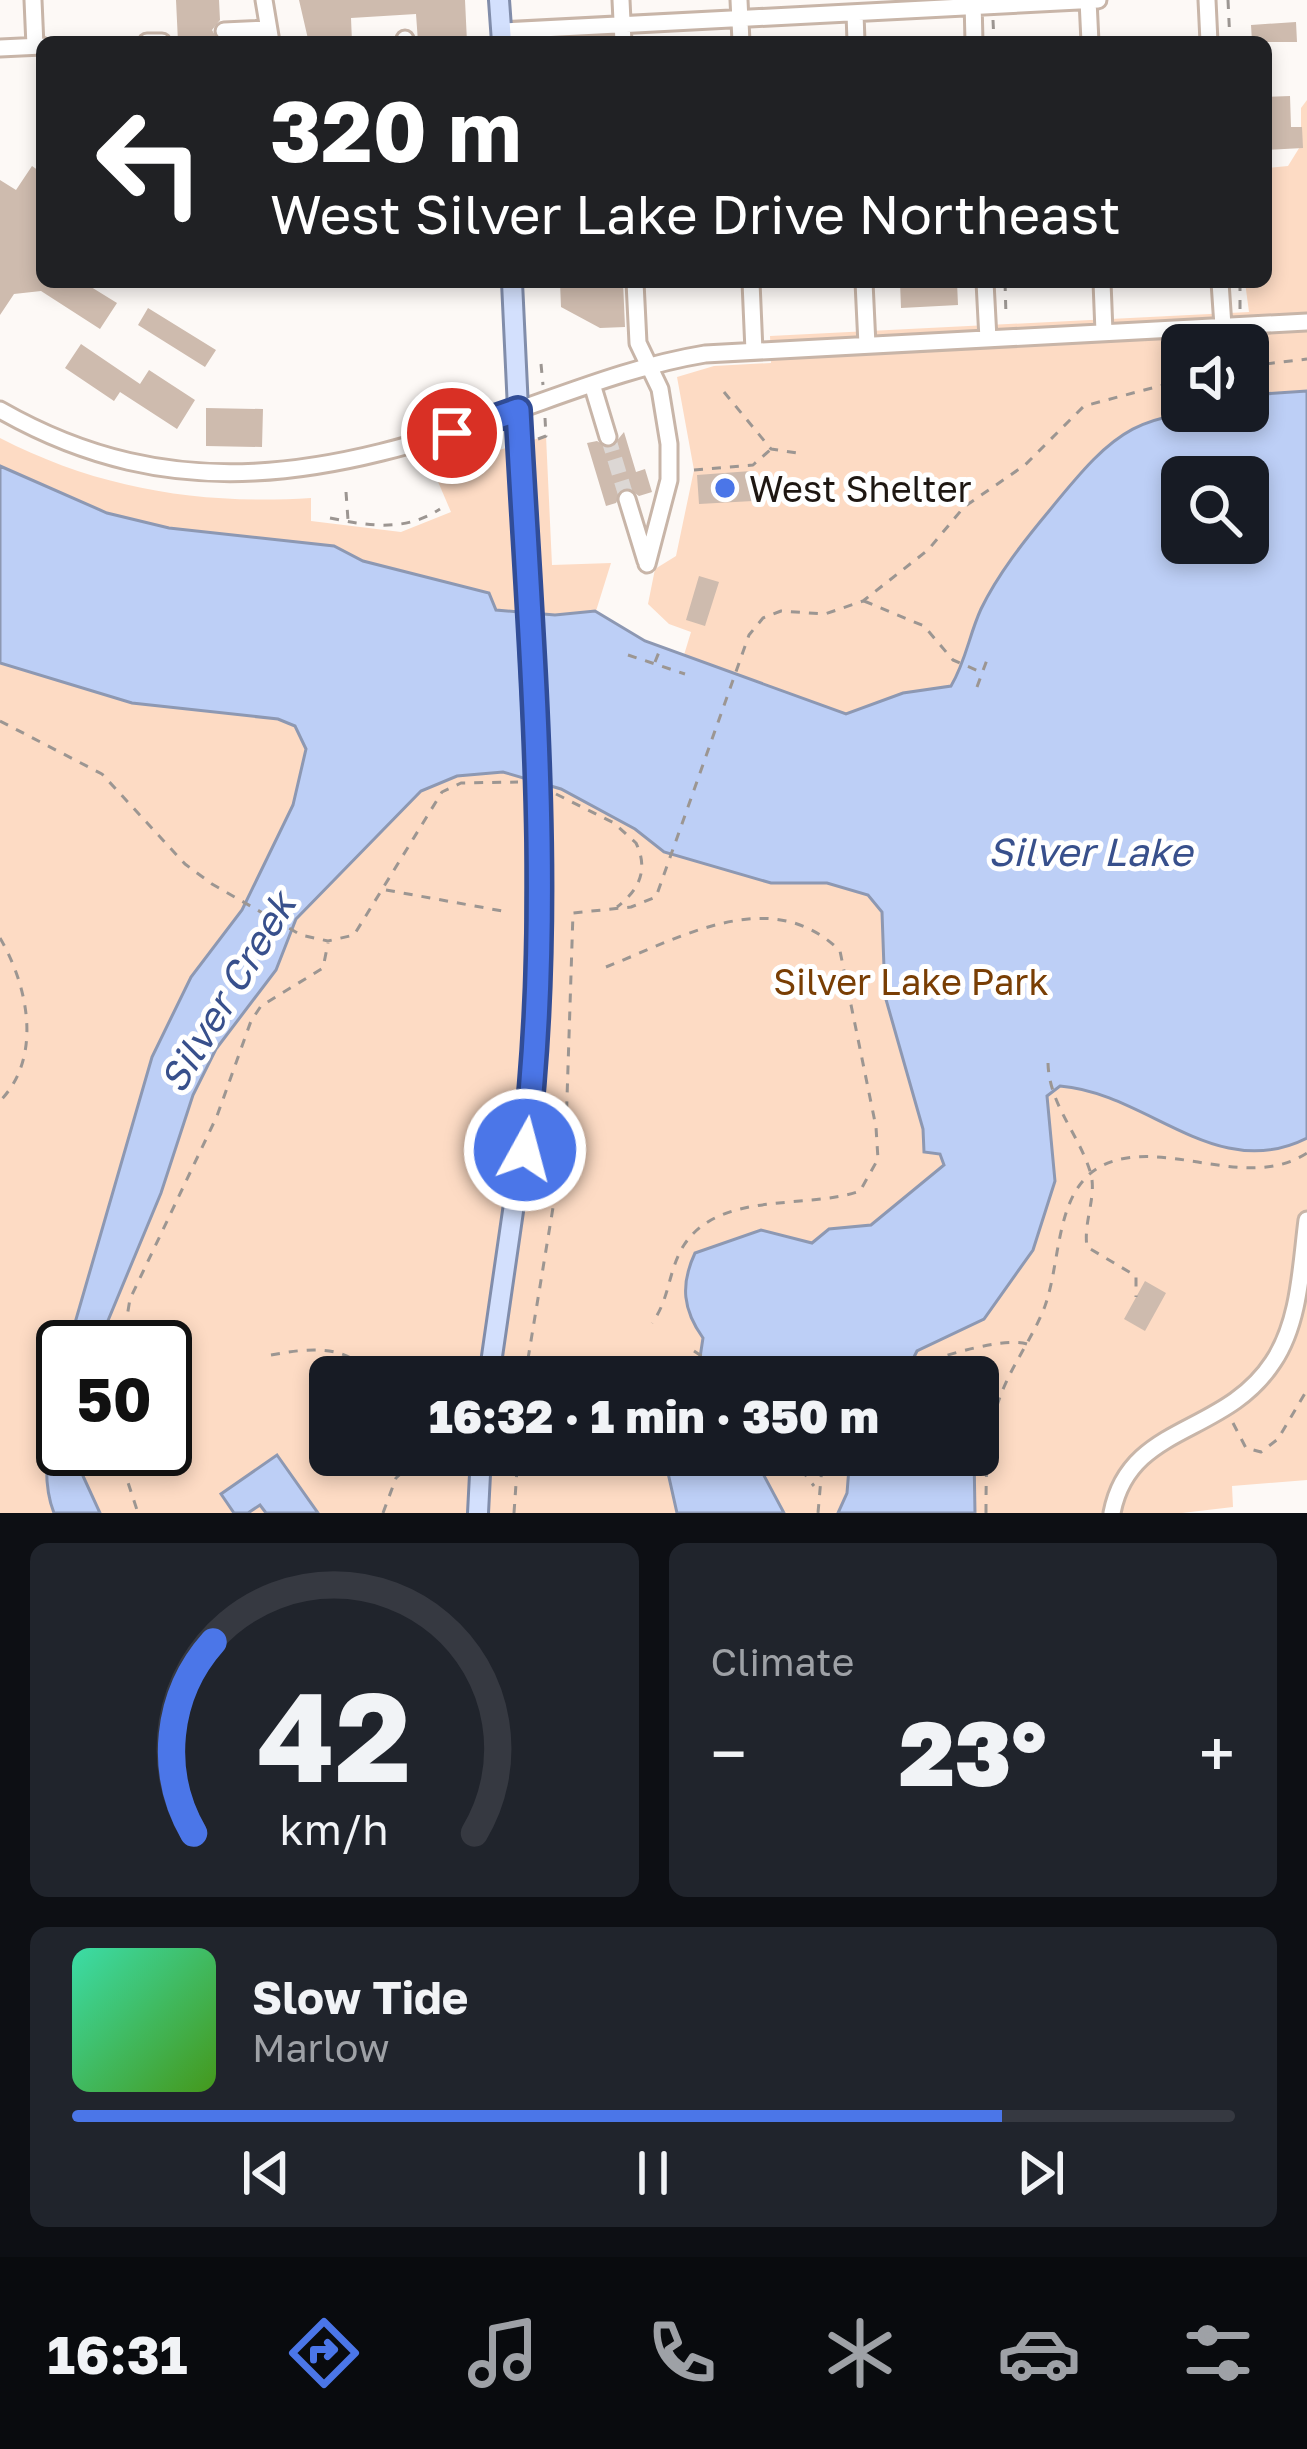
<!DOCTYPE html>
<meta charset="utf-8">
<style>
body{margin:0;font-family:"Golos Text",sans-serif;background:#20242c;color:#f1f3f6;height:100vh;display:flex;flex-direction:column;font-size:45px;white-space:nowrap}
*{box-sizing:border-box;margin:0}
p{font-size:39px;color:#9ea1a6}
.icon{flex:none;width:66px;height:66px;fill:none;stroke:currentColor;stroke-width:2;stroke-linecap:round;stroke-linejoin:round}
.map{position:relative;height:1513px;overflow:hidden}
.details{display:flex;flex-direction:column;gap:30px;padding:30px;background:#0d0f14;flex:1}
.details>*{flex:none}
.banner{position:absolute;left:36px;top:36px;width:1236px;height:252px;border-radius:18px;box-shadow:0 6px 18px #0003;background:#202124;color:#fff;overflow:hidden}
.buttons{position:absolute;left:1161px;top:324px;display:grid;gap:24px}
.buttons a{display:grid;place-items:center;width:108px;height:108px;border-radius:18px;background:#171b24;box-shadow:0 6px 18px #0003;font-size:60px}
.speed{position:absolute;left:36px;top:1320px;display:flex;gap:24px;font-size:60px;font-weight:700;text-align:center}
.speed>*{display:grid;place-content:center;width:156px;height:156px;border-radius:50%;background:#171b24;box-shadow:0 6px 18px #0003;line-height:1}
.speed .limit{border:6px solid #111;border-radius:18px;background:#fff;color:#111}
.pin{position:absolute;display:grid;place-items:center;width:102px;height:102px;color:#fff;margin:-51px;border:6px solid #fff;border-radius:50%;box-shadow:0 3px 12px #0007}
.me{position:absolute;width:132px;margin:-66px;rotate:7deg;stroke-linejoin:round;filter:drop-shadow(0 0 9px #0008)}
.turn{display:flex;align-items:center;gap:42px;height:252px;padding:0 36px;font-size:54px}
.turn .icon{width:156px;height:156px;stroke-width:2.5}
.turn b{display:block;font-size:84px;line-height:102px}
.big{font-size:90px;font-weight:800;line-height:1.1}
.details .tile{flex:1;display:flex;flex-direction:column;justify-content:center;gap:18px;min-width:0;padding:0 42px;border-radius:18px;background:#20242c}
.details .dial{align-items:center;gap:0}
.dial svg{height:312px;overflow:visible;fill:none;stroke:#363941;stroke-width:7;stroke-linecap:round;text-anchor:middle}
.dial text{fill:#f1f3f6;stroke:none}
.song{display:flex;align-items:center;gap:36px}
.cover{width:144px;height:144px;border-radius:18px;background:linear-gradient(135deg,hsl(160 70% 55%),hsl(100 70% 35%))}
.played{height:12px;border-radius:6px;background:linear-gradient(90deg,#4b76e8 80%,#363941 80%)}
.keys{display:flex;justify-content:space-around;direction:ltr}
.heat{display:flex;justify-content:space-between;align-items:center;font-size:66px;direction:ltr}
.details .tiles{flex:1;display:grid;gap:30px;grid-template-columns:1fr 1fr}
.tile:last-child{grid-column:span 2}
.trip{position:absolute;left:309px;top:1356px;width:690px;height:120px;border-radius:18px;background:#171b24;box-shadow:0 6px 18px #0003;font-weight:800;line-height:120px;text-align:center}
.tab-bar{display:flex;height:192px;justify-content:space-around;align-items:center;background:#090b0e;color:#9ea1a6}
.tab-bar .icon{width:84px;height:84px}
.tab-bar .active{color:#4b76e8}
.tab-bar b{font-size:54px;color:#f1f3f6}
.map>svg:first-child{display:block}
</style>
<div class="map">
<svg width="1307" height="1513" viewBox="0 0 1307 1513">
<rect width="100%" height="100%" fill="#fdf9f6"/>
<path fill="#fddbc4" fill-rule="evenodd" d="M 1307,100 L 1307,1480 L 1232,1486 L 1233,1507 L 1182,1513 L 0,1513 L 0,438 C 99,489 200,505 311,498 L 311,521 L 401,532 L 451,512 L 433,470 L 546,436 L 552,565 L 611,563 L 596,611 L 645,641 L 684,655 L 691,632 L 669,624 L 648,604 L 655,569 L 676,556 L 694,470 L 677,377 L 714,366 L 771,363 L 770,336 L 1249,312 L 1245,282 L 1266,282 L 1266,168 L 1288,166 L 1301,145 L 1301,108 ZM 1182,345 L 1248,345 L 1248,411 L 1182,411 ZM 1182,477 L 1248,477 L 1248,543 L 1182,543 ZM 63,1347 L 165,1347 L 165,1449 L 63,1449 ZM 330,1377 L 978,1377 L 978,1455 L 330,1455 Z"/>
<path fill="#bdcff6" stroke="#8d98b2" stroke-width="3" fill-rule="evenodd" d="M 1307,391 L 1307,1138 C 1216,1184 1148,1093 1060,1086 L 1047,1096 L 1055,1181 L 1033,1250 L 984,1319 L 917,1351 L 913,1359 L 924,1377 L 888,1377 L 876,1365 L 859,1377 L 758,1377 L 742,1371 L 697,1377 L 703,1338 C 683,1310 680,1285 695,1253 L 761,1230 L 812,1243 L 829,1229 L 871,1225 L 944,1165 L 940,1154 L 924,1152 L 923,1129 L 885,996 L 882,912 L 868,895 L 827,883 L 771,883 L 664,852 L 635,829 L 561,789 L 503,772 L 457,776 L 421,791 L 296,919 L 276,970 L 216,1049 L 193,1095 L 161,1193 L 97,1347 L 68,1347 L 152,1057 L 191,977 L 242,910 L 293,805 L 306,749 L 295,726 L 278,719 L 132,703 L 0,663 L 0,466 L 107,513 L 169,528 L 334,546 L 363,561 L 489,593 L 496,610 L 555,615 L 595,611 L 645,641 L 846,714 L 903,693 L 951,686 C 966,661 969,635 981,609 C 998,574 1024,541 1049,511 C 1118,426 1137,411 1248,411 L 1248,395 ZM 1182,477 L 1248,477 L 1248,543 L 1182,543 Z
M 63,1367 L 63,1449 L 79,1449 L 83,1476 L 100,1513 L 54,1513 C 37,1471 53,1411 63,1367 Z
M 277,1455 L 318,1513 L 266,1513 L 260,1505 L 248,1513 L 234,1513 L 221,1494 Z
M 664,1455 L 753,1455 L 784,1513 L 677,1513 Z
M 850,1455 L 974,1455 L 975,1513 L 838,1513 L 847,1493 Z"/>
<path fill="#cebbae" d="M 176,0 L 219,0 L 220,20 L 212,30 L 219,42 L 178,42 Z
M 299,0 L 465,0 L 467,42 L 418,42 L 416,14 L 351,18 L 352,42 L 316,42 L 308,39 Z
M 1296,22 L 1297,42 L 1252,42 L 1251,25 Z
M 1290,96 L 1291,127 L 1302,127 L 1303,148 L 1266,150 L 1266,97 Z
M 32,166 L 42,173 L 42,282 L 83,282 L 117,303 L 100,329 L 41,291 L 14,294 L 0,315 L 0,180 L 16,190 Z
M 560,282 L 623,282 L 625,327 L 600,328 L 561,307 Z
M 900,282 L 957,282 L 958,305 L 901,308 Z
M 148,308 L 216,350 L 205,367 L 138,325 Z
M 81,344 L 140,384 L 149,370 L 195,400 L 177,429 L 120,392 L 114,401 L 65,368 Z
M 206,408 L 263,409 L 262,447 L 206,446 Z
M 624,432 L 636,472 L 645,469 L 652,492 L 639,496 L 625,487 L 616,503 L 606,506 L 587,443 L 597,441 L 610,449 Z
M 751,471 L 753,501 L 699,504 L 697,475 Z
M 699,576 L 719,582 L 705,626 L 686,620 Z
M 1145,1281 L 1166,1293 L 1145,1331 L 1124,1319 Z"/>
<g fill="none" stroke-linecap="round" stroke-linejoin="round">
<path stroke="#dcd7d4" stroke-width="15" stroke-dasharray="15 8" stroke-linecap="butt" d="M 608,437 L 627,499"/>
<defs>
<path id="minor" d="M 33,0 L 35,46
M 264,0 L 271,42
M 621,0 L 623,42
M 739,0 L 741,42
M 973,0 L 974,42
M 1088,0 L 1090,42
M 1207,0 L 1209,42
M 855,13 L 856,42
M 224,31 L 267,29
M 501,31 L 1098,0
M 405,39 L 405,42
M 147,42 L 162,42
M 0,48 L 42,46
M 635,282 L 638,343 L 660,389 L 669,444 L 669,480 L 647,564
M 751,282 L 754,351
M 864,282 L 867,345
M 985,282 L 988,339
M 1102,282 L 1104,332
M 1220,282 L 1223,326
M 592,384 L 608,437
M 0,410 C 175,510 333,475 512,412 C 575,390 638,365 705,354 L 1307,322
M 627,499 L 646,561
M 1112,1513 C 1129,1423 1224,1437 1273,1362 C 1300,1322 1301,1266 1307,1220"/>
<path id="major" d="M 499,0 L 502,42
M 512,282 L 530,663
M 489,1377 L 535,1059 L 537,799
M 478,1513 L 481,1455"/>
</defs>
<use href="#minor" stroke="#c8b5a8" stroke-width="21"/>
<use href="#major" stroke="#818daa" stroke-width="24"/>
<path stroke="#9c9692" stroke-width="3" stroke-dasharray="9 9" stroke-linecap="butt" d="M 1228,0 L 1230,42
M 993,20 L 994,42
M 1005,282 L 1006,316
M 1240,282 L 1240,310
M 541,364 L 543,385
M 1248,366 L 1307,359
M 724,392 L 771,449 L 797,453
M 538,439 L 546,436 L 545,418
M 694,470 L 753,465 L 770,450
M 346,492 L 348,520
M 330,518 C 369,526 405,532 440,509
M 864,601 L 924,626 L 953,660 L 983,673
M 628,655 L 685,674
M 655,662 L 661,647
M 977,687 L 988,657
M 0,721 L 102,774 L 185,864 L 212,884 L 301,935 L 328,941 L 354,935 L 442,792 L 461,783 L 518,782
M 556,794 L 614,823 L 636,843 C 649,870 639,890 617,907
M 386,890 L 508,912
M 0,938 C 28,986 43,1057 0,1101
M 606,967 C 680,938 772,883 840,951 L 876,1127 L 878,1159 L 860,1191 C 806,1210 720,1190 684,1245 C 668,1270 670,1299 652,1323
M 1048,1063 C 1049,1104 1078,1133 1090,1171 C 1098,1195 1083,1221 1087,1247 L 1136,1276 L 1136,1297
M 122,1347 L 130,1299 L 217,1116 L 251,1021 L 261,1006 L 323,968 L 328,943
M 694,1351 L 734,1377
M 271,1355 C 309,1348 347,1343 373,1377
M 525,1377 L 566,1129 L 573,913 L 631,907 L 656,897 L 749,635 L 763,618 L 781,611 L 825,614 L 863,601 L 928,550 L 964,507 L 1025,465 L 1084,406 L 1182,380
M 879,1377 C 914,1366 997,1335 1027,1344
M 1233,1423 L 1246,1448 L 1261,1452 L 1278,1439 L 1307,1390
M 117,1449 L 138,1513
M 790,1455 L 814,1486
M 383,1513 L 396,1478 L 422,1455
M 514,1513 L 518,1455
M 818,1513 L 823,1455
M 986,1513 C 986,1470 986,1428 1004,1387 C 1016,1359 1034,1335 1045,1306 C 1064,1253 1052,1169 1127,1158 C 1186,1149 1253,1188 1307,1153"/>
<use href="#minor" stroke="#fff" stroke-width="15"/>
<use href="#major" stroke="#d3e0fd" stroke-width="18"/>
<defs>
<path id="major-bridge" d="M 530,663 L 537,799"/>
</defs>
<use href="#major-bridge" stroke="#818daa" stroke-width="24" stroke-linecap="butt"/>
<use href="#major-bridge" stroke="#d3e0fd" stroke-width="18"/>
</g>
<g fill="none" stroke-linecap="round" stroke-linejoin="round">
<defs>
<path id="route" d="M 452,433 L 518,410 C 531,656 555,905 525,1150"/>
</defs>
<use href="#route" stroke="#314d97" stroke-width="30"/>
<use href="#route" stroke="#4b76e8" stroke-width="21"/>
</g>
<circle fill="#4b76e8" stroke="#fff" stroke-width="4.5" cx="725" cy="488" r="12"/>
<g text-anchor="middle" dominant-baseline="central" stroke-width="10" stroke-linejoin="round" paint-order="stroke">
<g font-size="36" fill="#1e1712" stroke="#fff" text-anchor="start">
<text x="749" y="488">West Shelter</text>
</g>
<g font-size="36" fill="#793e04" stroke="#fff">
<text x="911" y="981">Silver Lake Park</text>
</g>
<g font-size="39" font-style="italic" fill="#38508c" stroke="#fff">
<text x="1090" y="851">Silver Lake</text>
<text transform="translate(227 992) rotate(-59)">Silver Creek</text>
</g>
</g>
</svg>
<div class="buttons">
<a><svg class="icon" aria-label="sound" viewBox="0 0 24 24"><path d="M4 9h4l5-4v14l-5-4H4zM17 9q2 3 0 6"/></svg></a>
<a><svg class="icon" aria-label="search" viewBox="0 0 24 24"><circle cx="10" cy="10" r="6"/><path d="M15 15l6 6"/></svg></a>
</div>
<div class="speed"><div class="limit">50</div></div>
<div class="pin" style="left:452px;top:433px;background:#d93025"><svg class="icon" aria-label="arrive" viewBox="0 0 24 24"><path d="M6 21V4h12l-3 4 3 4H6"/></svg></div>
<svg class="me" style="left:525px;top:1150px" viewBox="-20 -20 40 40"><circle r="17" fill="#4b76e8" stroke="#fff" stroke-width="3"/><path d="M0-11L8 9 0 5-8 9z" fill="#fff"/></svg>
<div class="trip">16:32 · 1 min · 350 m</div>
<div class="banner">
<div class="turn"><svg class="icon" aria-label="left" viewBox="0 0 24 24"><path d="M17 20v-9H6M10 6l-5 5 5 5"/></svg><div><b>320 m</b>West Silver Lake Drive Northeast</div></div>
</div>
</div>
<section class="details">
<div class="tiles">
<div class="tile dial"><svg viewBox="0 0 100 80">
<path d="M14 69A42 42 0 1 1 86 69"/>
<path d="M14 69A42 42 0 0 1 19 20" stroke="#4b76e8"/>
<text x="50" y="56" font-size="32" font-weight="700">42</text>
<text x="50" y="72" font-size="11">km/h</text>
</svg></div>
<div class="tile"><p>Climate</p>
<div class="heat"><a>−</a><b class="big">23°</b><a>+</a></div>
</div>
<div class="tile">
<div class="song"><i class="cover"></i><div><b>Slow Tide</b><p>Marlow</p></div></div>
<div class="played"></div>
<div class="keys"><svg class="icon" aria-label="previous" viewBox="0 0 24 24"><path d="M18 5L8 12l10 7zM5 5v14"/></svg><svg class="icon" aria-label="pause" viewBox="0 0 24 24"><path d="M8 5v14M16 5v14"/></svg><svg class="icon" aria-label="next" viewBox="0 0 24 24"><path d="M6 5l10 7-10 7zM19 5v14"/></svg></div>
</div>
</div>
</section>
<nav class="tab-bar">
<b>16:31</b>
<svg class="icon active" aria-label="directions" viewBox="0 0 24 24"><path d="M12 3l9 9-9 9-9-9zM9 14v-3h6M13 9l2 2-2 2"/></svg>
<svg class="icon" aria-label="music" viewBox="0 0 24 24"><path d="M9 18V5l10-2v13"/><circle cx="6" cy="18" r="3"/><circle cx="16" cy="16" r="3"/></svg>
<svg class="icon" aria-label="phone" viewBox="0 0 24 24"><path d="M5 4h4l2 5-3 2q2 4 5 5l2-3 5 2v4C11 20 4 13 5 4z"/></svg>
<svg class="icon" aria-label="climate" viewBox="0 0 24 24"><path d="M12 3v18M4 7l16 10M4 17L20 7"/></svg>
<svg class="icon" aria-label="car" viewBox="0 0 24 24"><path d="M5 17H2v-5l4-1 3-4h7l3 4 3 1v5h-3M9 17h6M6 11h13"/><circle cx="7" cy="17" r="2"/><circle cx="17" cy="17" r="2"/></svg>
<svg class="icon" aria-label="filters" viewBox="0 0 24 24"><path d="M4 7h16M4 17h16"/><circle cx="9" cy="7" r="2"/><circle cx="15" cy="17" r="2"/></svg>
</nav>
